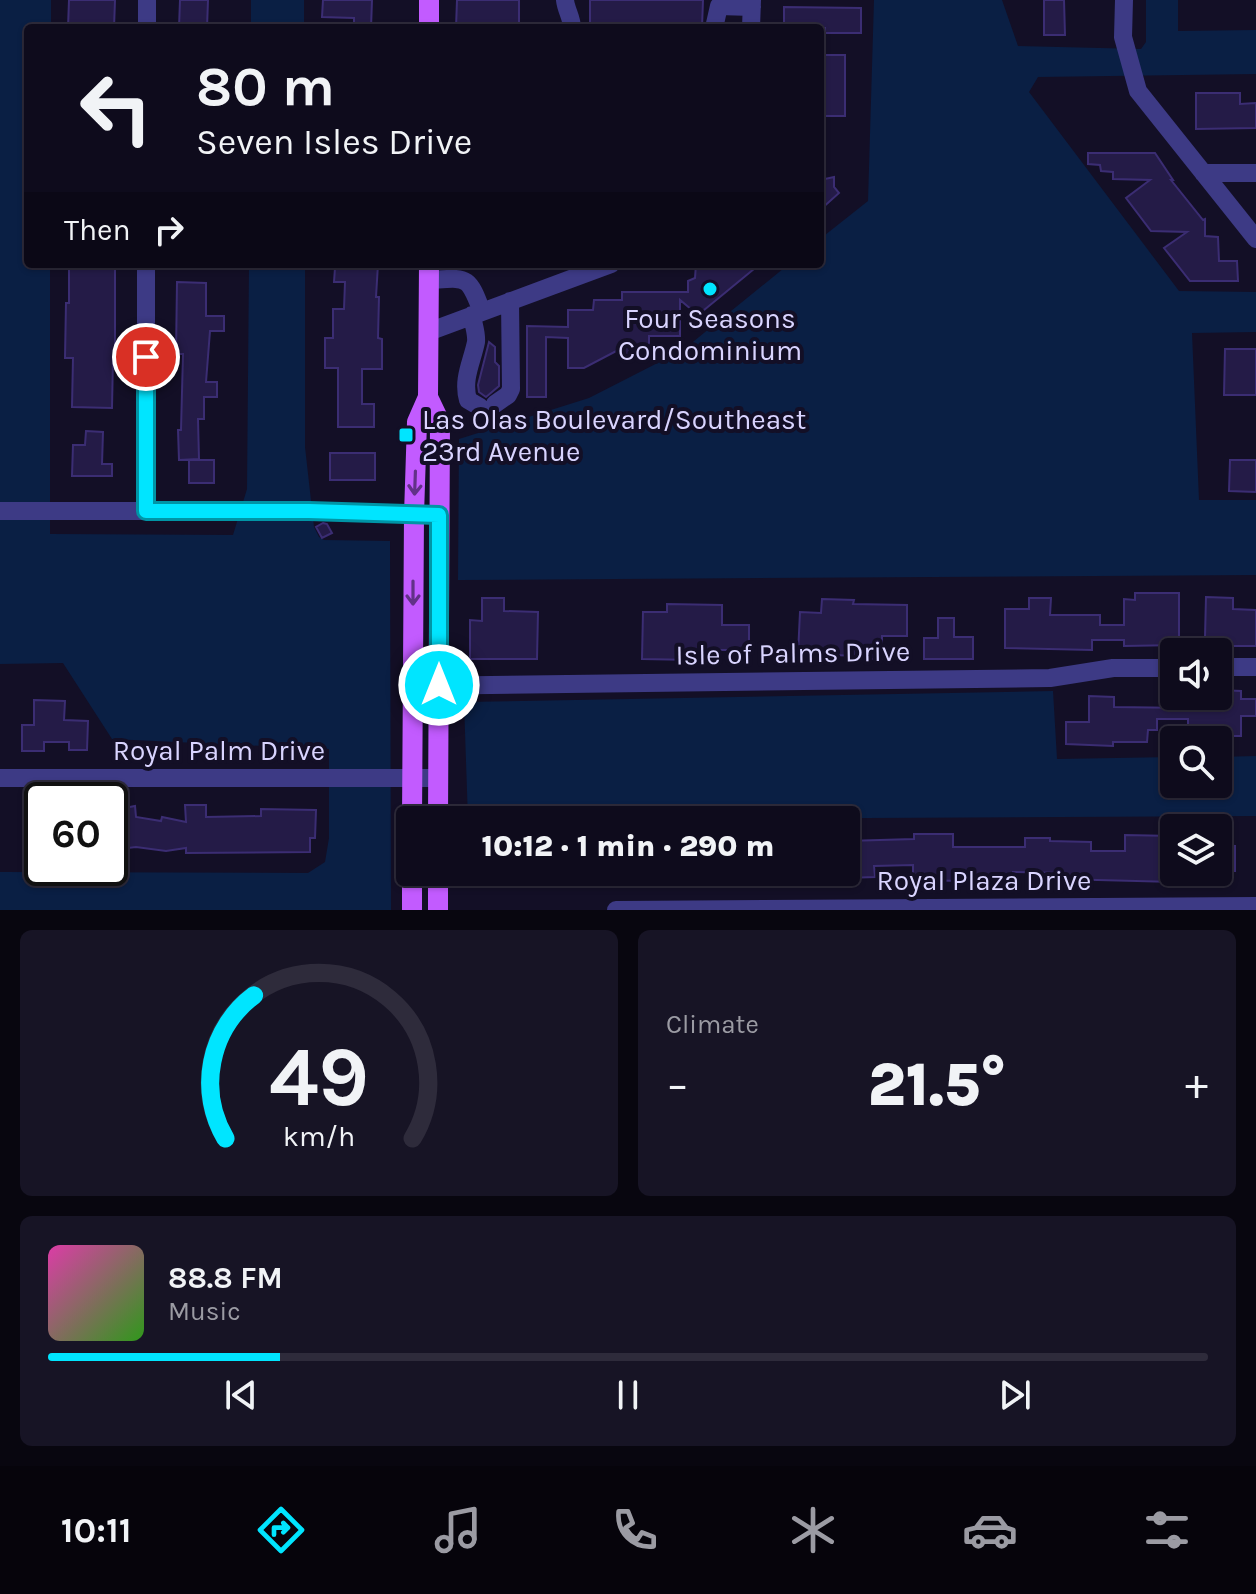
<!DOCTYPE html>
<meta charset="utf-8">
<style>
body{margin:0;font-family:Karla,sans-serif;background:#171425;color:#f1f3f6;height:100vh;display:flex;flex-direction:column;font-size:30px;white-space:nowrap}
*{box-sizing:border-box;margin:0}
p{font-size:26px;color:#9b9ba3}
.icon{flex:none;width:44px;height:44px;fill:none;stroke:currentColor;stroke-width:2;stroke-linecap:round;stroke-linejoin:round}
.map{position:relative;height:910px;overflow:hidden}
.side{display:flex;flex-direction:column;gap:20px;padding:20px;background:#08060f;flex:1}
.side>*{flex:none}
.banner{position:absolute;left:24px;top:24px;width:800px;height:244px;border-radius:8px;box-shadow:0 2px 6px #0004,0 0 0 2px #2e2b3b;background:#0e0b1c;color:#f1f3f6;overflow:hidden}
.tools{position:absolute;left:1160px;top:638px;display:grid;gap:16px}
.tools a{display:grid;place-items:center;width:72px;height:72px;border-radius:8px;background:#0e0b1c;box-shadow:0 2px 6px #0004,0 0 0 2px #2e2b3b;font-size:40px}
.speed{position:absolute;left:24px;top:782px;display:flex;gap:16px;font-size:40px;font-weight:700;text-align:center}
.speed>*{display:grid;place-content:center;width:104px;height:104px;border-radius:50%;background:#0e0b1c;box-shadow:0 2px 6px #0004,0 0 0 2px #2e2b3b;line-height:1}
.speed .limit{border:4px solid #111;border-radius:12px;background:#fff;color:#111}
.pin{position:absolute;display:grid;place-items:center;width:68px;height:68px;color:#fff;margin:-34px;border:4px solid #fff;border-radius:50%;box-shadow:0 2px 8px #0007}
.me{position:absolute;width:88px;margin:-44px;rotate:0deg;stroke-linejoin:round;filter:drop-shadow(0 0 6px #0008)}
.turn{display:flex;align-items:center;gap:28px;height:168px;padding:0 40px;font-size:36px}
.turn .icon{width:104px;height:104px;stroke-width:2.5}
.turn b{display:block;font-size:56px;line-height:68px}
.then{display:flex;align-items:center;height:76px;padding:0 40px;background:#0003;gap:16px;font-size:30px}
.big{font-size:60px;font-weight:800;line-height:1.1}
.side .card{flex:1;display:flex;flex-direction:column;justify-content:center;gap:12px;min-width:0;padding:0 28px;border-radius:12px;background:#171425}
.side .dial{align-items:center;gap:0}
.dial svg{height:208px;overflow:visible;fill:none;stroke:#2e2b3b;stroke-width:7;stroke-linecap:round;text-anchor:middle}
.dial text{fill:#f1f3f6;stroke:none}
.song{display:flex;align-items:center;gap:24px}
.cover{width:96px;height:96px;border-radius:12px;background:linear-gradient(135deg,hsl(320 70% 55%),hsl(110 70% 35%))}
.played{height:8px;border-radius:4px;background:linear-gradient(90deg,#00e5ff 20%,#2e2b3b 20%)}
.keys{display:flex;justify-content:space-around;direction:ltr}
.heat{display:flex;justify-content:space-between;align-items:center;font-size:44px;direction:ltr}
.side .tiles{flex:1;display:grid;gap:20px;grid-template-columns:1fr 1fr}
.card:last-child{grid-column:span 2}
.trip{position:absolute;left:396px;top:806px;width:464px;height:80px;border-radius:8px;background:#0e0b1c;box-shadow:0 2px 6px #0004,0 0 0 2px #2e2b3b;font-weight:800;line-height:80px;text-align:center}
.tabs{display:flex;height:128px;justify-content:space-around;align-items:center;background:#06040b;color:#9b9ba3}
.tabs .icon{width:56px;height:56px}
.tabs .on{color:#00e5ff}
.tabs b{font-size:36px;color:#f1f3f6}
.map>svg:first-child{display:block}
</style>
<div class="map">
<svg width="1256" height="910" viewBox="0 0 1256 910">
<rect width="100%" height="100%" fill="#130f26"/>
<path fill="#0a1f44" d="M 0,0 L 51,0 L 51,28 L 28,28 L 28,264 L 50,264 L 50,534 L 233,535 L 247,489 L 249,264 L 305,264 L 305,447 L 314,527 L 319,537 L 324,540 L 390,541 L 391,910 L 0,910 L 0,872 L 308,873 L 325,862 L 329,838 L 329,749 L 112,739 L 63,663 L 0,664 Z
M 251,0 L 304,0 L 304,28 L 251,28 Z
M 874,0 L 1002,0 L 1018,46 L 1141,49 L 1146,42 L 1146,0 L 1178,0 L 1178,31 L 1256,30 L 1256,74 L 1038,77 L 1029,92 L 1179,291 L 1256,292 L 1256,332 L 1192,333 L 1199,500 L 1256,500 L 1256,575 L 458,580 L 459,439 L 589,398 L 683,350 L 789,264 L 820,264 L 820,239 L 868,201 Z
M 1053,691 L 1057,759 L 1174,757 L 1174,784 L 1218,784 L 1218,757 L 1256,756 L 1256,816 L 468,820 L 464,702 Z"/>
<path fill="#241b47" stroke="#3b2d73" stroke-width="2" d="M 69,0 L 115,0 L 114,28 L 68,28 Z
M 180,0 L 208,0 L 207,28 L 179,28 Z
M 323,0 L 372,0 L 371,28 L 354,28 L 354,18 L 322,17 Z
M 457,0 L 519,0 L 519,28 L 456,28 Z
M 590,0 L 703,0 L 702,28 L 590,28 Z
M 1044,0 L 1064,0 L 1065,35 L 1044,35 Z
M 784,7 L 861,8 L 861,33 L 825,33 L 825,28 L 784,28 Z
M 820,55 L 845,55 L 845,116 L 820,116 Z
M 1196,93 L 1240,93 L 1240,104 L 1256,103 L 1256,128 L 1196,129 Z
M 1088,153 L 1155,153 L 1173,180 L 1171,180 L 1203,220 L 1205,219 L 1205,236 L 1218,237 L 1219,261 L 1237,261 L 1238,281 L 1190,281 L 1164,248 L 1187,232 L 1151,231 L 1126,198 L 1150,180 L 1113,179 L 1113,172 L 1101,171 L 1100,165 L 1088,164 Z
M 834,177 L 834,187 L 839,193 L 820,210 L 820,180 Z
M 69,264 L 115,264 L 115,358 L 113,358 L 112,408 L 72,407 L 73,358 L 65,358 L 66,303 L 69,303 Z
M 344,264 L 378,264 L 376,297 L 379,297 L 378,338 L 382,339 L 382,369 L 362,369 L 362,404 L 374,404 L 374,427 L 338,427 L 338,368 L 325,368 L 325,338 L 333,338 L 333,309 L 344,309 L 345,282 L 334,282 L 335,268 L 344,268 Z
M 696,264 L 760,264 L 698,315 L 680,300 L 680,336 L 649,336 L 649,355 L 622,355 L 622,348 L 584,368 L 568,368 L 568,338 L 546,337 L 546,397 L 527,397 L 527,326 L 568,327 L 568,310 L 593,310 L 594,300 L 622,300 L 622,292 L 688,292 L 688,281 L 695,278 Z
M 177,282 L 206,283 L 206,316 L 224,316 L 224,331 L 210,331 L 206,382 L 217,382 L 217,397 L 204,397 L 204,419 L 198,419 L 199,459 L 179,460 L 178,430 L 181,430 L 183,354 L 176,354 Z
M 489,342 L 495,347 L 495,362 L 499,366 L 499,386 L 486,397 L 479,392 L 478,385 Z
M 1225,349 L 1256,349 L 1256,395 L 1224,395 Z
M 86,431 L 103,432 L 102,464 L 112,464 L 112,476 L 72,476 L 73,445 L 85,445 Z
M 330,453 L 375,453 L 375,480 L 330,480 Z
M 189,460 L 214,460 L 214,483 L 189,483 Z
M 1230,460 L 1256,460 L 1256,492 L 1229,491 Z
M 323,523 L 327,524 L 332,533 L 322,538 L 316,527 Z
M 1135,593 L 1179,593 L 1179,645 L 1124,646 L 1124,640 L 1092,640 L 1092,650 L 1005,648 L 1005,609 L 1029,609 L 1029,598 L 1051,598 L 1050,615 L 1100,615 L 1100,625 L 1124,625 L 1124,599 L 1135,600 Z
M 1206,597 L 1233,598 L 1233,609 L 1256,610 L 1256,646 L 1218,646 L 1218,637 L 1205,637 Z
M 482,598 L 504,598 L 504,611 L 538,612 L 537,659 L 470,659 L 470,620 L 482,621 Z
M 822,599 L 854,600 L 853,604 L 907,605 L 907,636 L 882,636 L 882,659 L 863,659 L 863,656 L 798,654 L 800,612 L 821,613 Z
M 667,604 L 722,605 L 722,625 L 749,625 L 749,661 L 733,660 L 733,650 L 694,650 L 694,660 L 642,659 L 643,612 L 667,612 Z
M 938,618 L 954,618 L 954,637 L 973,637 L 973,659 L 924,659 L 924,638 L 938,638 Z
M 1219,690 L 1241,691 L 1241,699 L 1256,699 L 1256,716 L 1241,716 L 1241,736 L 1210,736 L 1210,740 L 1188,740 L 1188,719 L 1157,719 L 1157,730 L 1148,730 L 1147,742 L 1113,742 L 1113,746 L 1066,744 L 1066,722 L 1089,722 L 1089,696 L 1114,697 L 1114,707 L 1189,708 L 1189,696 L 1219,696 Z
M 34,700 L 65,701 L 64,720 L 88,721 L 87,750 L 69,750 L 69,742 L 44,742 L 44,751 L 22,751 L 22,725 L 34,725 Z
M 185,805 L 206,805 L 206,817 L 261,816 L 261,809 L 316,810 L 315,838 L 310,838 L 310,852 L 186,853 L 186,848 L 166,851 L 136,847 L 120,849 L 114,810 L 135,806 L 136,817 L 161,821 L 162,817 L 186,822 Z
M 914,834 L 953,834 L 953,847 L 1025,847 L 1025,838 L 1050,838 L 1050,841 L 1091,842 L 1091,851 L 1125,851 L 1125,835 L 1174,836 L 1174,882 L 1060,879 L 1060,873 L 1013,872 L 1013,882 L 913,880 L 913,865 L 874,866 L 875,877 L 846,878 L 846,841 L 914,839 Z
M 1218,845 L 1235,846 L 1235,871 L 1218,871 Z
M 497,872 L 648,872 L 648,884 L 497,883 Z"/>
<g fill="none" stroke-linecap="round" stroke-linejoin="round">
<path stroke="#3d3a85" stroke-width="18" d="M 565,0 C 566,10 572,18 572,28
M 1124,0 L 1123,37 L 1138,91 L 1256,239
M 147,28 L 147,0
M 714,28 L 719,6 L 752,7
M 751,28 L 752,0
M 1203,173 L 1256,173
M 429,280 C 467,278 468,274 482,312
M 472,315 C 473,324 477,333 476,342 C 472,362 462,379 468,400 L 480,407
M 428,332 L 611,264
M 495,404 L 508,395 L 511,389 L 510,301
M 0,511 L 309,511 L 439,515
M 146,511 L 146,264
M 1218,667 L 1256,667
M 413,686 L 1050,678 L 1113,668 L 1174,668
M 0,778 L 439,778
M 616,910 L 1256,906"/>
<path stroke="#c25bff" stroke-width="20" d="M 429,0 L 429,28
M 428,397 L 440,422 L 438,820
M 412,820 L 414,515 L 417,422 L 428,397 L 429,264
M 412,872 L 412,910
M 438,910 L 438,872"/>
</g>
<defs><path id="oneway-shaft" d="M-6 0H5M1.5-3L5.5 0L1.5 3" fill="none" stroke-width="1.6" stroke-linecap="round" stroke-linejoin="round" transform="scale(2)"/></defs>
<g stroke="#623188">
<use href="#oneway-shaft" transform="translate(415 483) rotate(92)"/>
<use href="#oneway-shaft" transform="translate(413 593) rotate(90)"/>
</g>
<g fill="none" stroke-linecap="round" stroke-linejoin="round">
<defs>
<path id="route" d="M 146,357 L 146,511 L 309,511 L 439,515 L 439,685"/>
</defs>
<use href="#route" stroke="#0095a6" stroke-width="20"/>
<use href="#route" stroke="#00e5ff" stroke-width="14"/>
</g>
<g fill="#00e5ff" stroke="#130f26" stroke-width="3">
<circle cx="710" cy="289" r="8"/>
<rect x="398" y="427" width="16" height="16" rx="4"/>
</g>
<g text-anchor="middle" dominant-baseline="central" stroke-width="8" stroke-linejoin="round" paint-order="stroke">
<g font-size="28" fill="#d9d4ff" stroke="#130f26">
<text x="710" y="318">Four Seasons<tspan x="710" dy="32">Condominium</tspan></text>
<text x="422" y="419" text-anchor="start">Las Olas Boulevard/Southeast<tspan x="422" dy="32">23rd Avenue</tspan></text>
</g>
<g font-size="28" fill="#d9d4ff" stroke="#130f26">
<text transform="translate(793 653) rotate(-1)">Isle of Palms Drive</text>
<text x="219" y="750">Royal Palm Drive</text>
<text x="984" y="880">Royal Plaza Drive</text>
</g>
</g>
</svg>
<div class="tools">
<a><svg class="icon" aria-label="sound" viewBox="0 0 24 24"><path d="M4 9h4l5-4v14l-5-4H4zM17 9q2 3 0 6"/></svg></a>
<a><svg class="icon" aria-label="search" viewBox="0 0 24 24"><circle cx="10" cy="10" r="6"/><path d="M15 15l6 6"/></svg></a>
<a><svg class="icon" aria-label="layers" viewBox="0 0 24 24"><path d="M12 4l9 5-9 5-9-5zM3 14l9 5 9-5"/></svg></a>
</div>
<div class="speed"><div class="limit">60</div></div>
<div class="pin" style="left:146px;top:357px;background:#d93025"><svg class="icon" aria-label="arrive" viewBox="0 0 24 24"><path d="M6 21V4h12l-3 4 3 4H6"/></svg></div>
<svg class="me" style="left:439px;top:685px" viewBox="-20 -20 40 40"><circle r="17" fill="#00e5ff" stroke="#fff" stroke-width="3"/><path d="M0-11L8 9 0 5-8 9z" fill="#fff"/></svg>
<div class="trip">10:12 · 1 min · 290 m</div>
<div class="banner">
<div class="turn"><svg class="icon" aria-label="left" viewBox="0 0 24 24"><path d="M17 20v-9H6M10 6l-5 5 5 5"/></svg><div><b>80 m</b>Seven Isles Drive</div></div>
<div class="then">Then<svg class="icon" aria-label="right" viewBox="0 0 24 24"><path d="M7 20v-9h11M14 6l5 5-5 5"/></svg></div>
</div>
</div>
<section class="side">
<div class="tiles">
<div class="card dial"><svg viewBox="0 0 100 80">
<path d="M14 69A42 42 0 1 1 86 69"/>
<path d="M14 69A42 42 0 0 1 25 14" stroke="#00e5ff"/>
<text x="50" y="56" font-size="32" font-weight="700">49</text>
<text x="50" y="72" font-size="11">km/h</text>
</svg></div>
<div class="card"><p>Climate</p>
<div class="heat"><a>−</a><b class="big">21.5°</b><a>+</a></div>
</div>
<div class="card">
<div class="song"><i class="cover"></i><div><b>88.8 FM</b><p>Music</p></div></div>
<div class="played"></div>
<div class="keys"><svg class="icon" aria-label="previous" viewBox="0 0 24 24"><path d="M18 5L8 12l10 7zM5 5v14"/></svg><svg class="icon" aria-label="pause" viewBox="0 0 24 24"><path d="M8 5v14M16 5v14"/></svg><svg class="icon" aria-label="next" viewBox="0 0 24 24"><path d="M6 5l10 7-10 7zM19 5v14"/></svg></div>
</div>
</div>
</section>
<nav class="tabs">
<b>10:11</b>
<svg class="icon on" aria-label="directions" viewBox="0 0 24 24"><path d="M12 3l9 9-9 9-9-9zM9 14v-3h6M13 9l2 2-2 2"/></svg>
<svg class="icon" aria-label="music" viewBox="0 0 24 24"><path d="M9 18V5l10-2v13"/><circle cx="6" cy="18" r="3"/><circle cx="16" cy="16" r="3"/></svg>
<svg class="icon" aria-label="phone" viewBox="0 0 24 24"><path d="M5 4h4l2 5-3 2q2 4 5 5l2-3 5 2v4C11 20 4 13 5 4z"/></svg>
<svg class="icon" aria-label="climate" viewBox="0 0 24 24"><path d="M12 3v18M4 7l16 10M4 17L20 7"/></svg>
<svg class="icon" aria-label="car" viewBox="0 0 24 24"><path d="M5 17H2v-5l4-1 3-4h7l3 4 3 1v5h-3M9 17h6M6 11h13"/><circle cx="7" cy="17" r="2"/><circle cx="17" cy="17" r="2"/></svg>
<svg class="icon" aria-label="filters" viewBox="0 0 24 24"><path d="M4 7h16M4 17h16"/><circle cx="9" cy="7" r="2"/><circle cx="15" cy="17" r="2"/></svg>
</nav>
